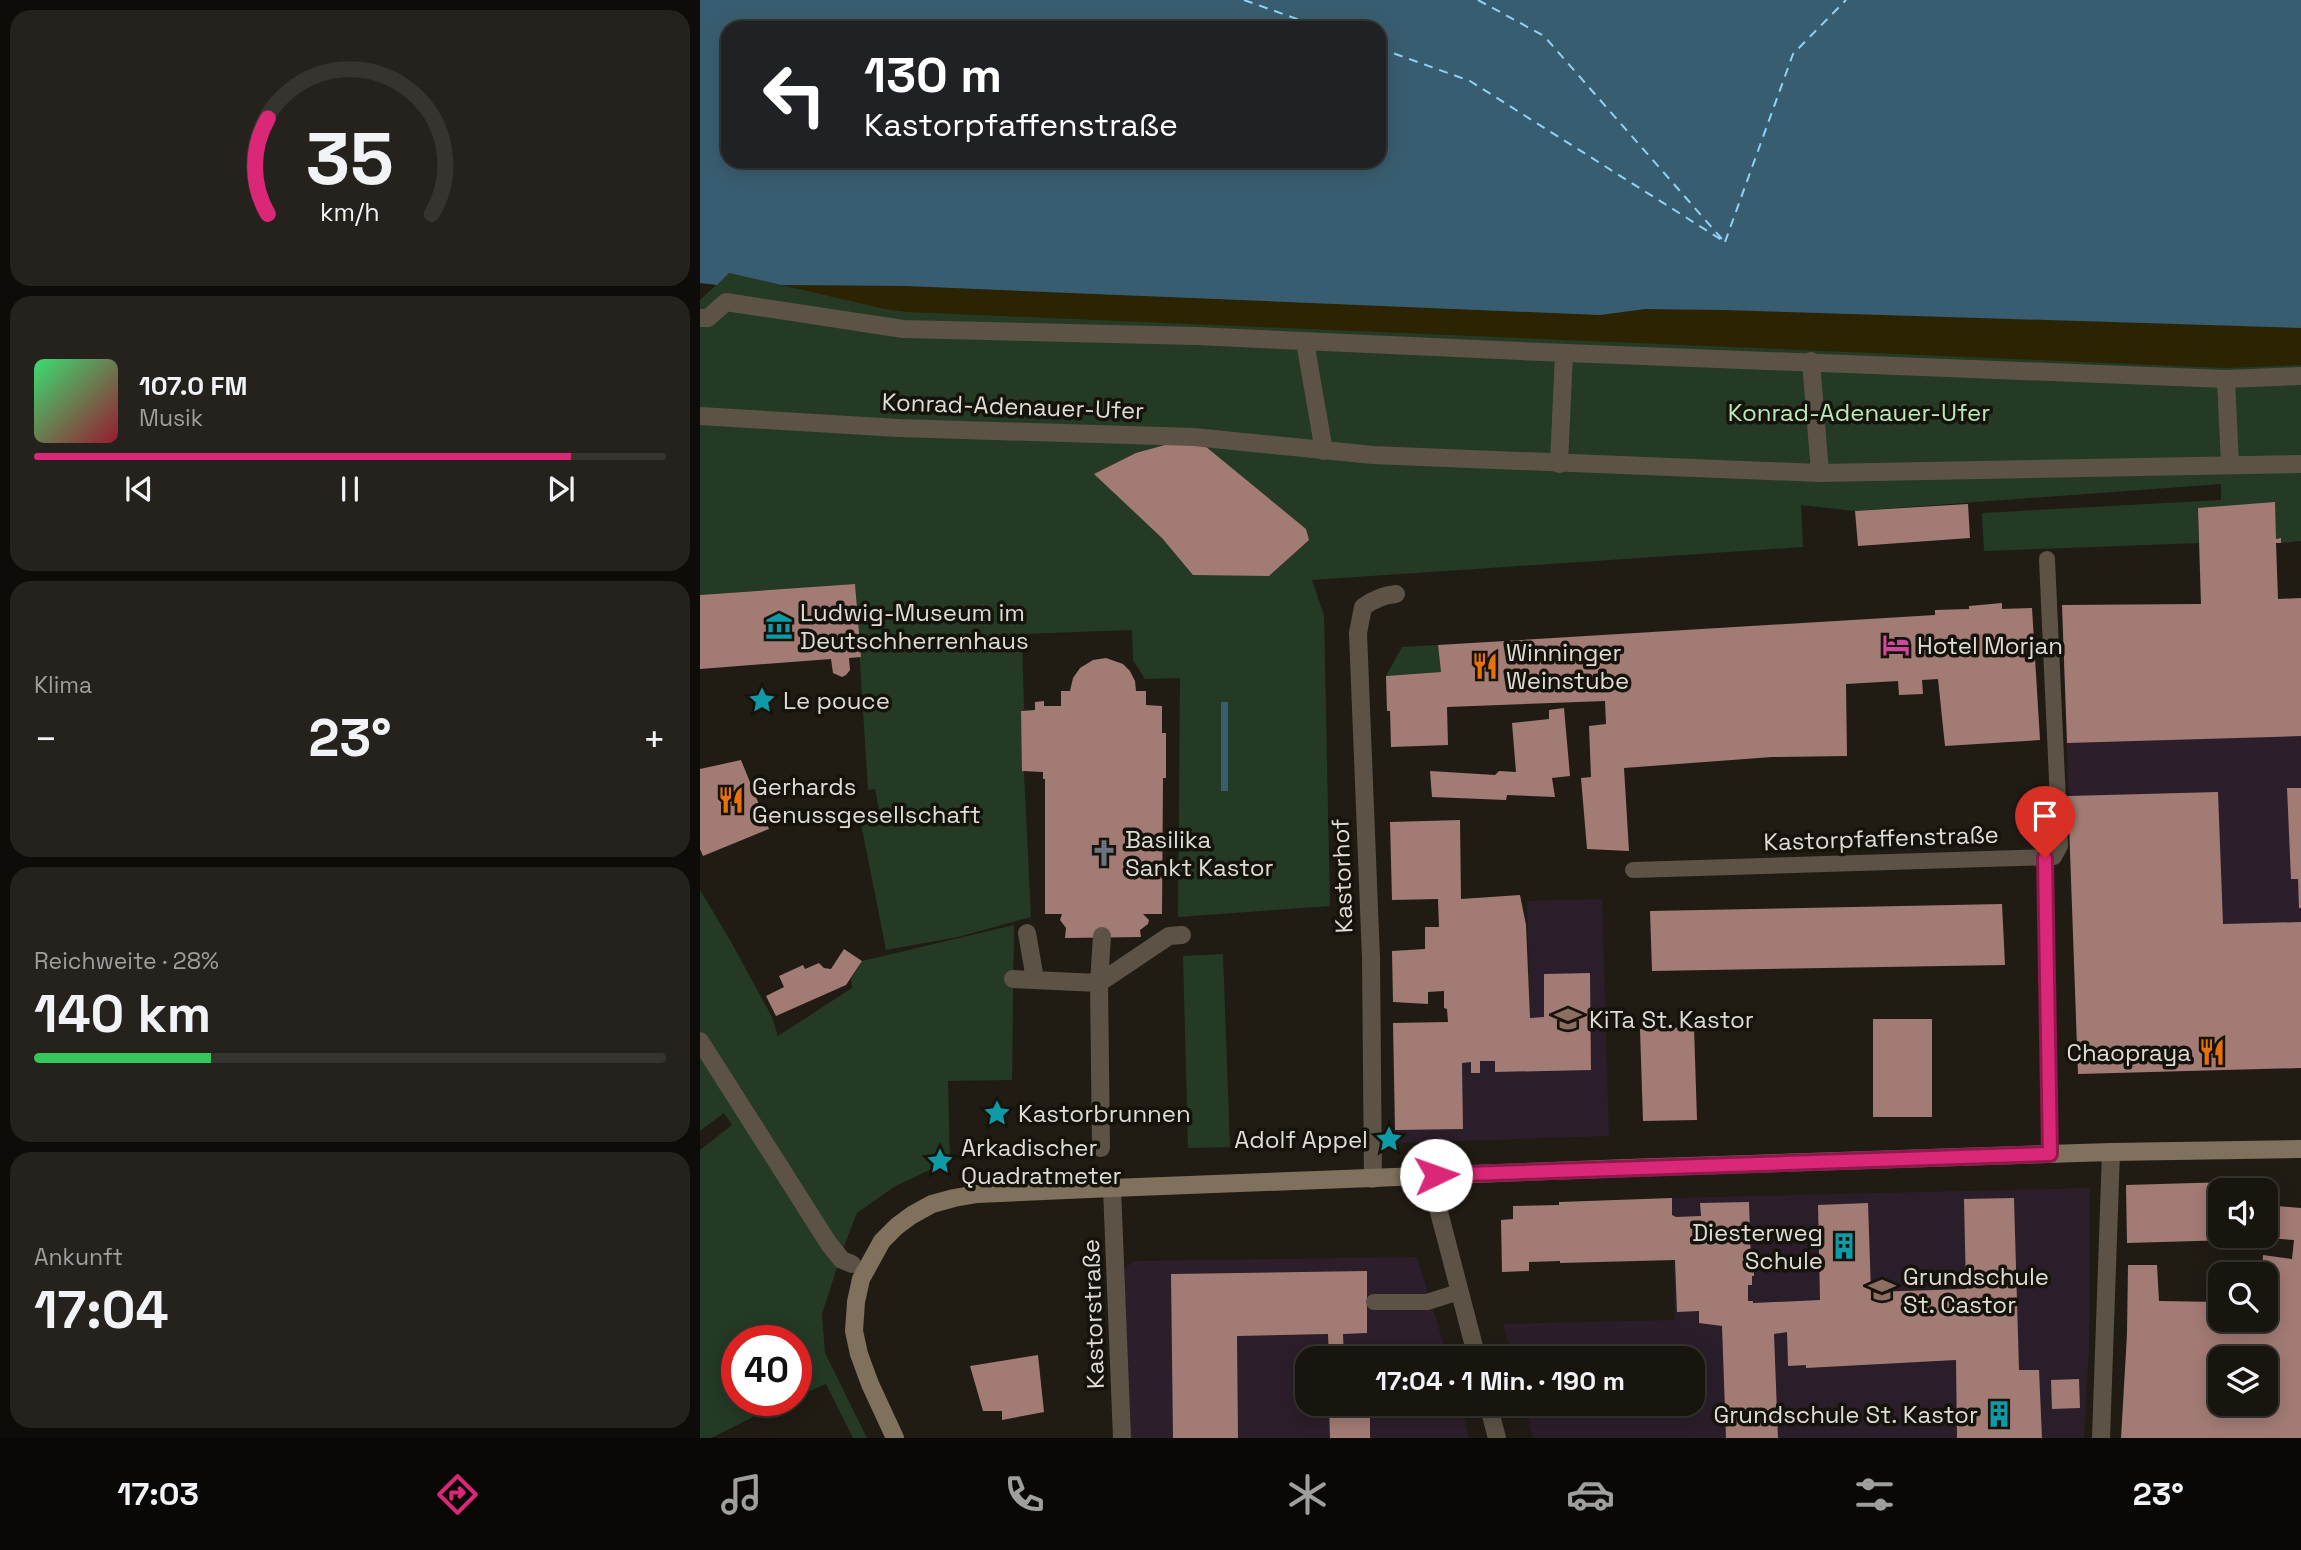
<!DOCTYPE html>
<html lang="de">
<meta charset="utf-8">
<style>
body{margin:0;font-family:"Space Grotesk",sans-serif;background:#25221d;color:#f1f3f6;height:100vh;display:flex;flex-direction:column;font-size:26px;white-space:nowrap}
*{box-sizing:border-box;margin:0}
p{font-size:23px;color:#9f9f9e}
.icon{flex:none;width:38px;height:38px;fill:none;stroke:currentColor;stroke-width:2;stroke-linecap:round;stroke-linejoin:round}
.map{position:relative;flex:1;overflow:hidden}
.side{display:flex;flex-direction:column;gap:10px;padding:10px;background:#0d0c08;width:700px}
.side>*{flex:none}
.top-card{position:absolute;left:21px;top:21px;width:665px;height:147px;border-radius:21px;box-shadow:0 4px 18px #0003,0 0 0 2px #36342f;background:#202124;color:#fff;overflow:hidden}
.buttons{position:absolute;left:1508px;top:1178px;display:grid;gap:14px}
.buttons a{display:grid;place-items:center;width:70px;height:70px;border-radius:14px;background:#18150f;box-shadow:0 4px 18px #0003,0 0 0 2px #36342f;font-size:35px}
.speed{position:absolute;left:21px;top:1325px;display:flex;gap:14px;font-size:35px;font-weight:700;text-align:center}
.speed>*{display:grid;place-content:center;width:91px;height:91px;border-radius:50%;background:#18150f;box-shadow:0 4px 18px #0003,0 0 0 2px #36342f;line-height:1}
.speed .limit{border:10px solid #d22;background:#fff;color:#111}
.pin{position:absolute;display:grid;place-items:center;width:60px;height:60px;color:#fff;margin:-72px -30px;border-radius:50% 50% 50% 0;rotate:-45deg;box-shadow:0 0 7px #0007}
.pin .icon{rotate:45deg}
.me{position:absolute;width:77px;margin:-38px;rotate:87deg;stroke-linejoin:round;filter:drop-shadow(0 0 5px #0008)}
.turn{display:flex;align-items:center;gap:24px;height:147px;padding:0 28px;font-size:32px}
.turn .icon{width:91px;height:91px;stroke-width:2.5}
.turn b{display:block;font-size:49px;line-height:60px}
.big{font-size:52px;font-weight:700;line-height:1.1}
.side .widget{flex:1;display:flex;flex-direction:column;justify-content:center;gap:10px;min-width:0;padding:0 24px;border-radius:21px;background:#25221d}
.side .dial{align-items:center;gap:0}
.dial svg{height:182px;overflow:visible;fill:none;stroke:#36342f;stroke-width:7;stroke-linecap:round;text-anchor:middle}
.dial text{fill:#f1f3f6;stroke:none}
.song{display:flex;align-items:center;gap:21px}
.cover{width:84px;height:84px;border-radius:10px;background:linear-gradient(135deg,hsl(140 70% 55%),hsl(350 70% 35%))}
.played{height:7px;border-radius:4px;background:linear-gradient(90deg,#db2777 85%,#36342f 85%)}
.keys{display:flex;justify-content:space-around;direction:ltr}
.heat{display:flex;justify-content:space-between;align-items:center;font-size:38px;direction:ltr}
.charge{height:10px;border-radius:5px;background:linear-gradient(90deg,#34c759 28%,#36342f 0)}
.trip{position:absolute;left:595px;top:1346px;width:410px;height:70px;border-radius:21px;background:#18150f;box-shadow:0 4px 18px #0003,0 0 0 2px #36342f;font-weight:700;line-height:70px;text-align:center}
.dock{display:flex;height:112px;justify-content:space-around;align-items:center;background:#0a0806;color:#9f9f9e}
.dock .icon{width:49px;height:49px}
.dock .current{color:#db2777}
.dock b{font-size:32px;color:#f1f3f6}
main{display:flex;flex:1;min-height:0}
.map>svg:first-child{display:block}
</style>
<main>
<section class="side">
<div class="widget dial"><svg viewBox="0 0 100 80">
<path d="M14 69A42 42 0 1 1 86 69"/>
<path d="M14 69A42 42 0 0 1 14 27" stroke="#db2777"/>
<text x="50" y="56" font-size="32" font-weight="700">35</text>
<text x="50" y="72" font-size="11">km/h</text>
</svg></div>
<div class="widget">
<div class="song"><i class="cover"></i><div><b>107.0 FM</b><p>Musik</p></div></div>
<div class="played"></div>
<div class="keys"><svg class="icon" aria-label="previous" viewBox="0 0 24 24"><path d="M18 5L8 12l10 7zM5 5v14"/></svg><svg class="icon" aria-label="pause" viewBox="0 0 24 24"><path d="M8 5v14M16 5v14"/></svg><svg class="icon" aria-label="next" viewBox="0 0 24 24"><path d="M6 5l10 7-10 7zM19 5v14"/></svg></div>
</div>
<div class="widget"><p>Klima</p>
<div class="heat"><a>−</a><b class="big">23°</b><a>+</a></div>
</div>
<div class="widget"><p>Reichweite · 28%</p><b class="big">140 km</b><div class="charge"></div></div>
<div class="widget"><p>Ankunft</p><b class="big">17:04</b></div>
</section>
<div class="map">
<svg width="1601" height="1438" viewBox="0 0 1601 1438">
<rect width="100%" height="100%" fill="#201c14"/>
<path fill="#2c1e2a" d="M 1532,507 L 1581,538 L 1576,543 L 1578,599 L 1601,598 L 1601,1068 L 1378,1074 L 1362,605 L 1501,604 L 1498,508 Z
M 717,1257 L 748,1358 L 607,1358 L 607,1404 L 761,1404 L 769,1438 L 430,1438 L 424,1270 L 433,1261 Z"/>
<path fill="#2b1e2b" d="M 902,899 L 909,1136 L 696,1143 L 693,1023 L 830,1021 L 827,901 Z
M 1390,1188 L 1389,1348 L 1384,1438 L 833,1438 L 824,1404 L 992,1404 L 992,1358 L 812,1358 L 803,1324 L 975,1320 L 972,1198 Z"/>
<path fill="#243a25" d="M 29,273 L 81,285 L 1023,310 L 1601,328 L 1601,541 L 1581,543 L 1581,539 L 1576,539 L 1532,507 L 1498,509 L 1499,543 L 1284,551 L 1282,513 L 1521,500 L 1521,484 L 1155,511 L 1101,505 L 1103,547 L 612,580 L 624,615 L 630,906 L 478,917 L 480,678 L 445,679 L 433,660 L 432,630 L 322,634 L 324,710 L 321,711 L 331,917 L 258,937 L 186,950 L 161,824 L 181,819 L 175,789 L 168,790 L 155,584 L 0,595 L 0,300 Z
M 738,645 L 741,672 L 686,676 L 702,647 Z
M 0,890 L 30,940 L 72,1017 L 78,1036 L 152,988 L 151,979 L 162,961 L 314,925 L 312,1080 L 248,1081 L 250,1160 L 194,1187 L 157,1213 L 144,1246 L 122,1314 L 125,1353 L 167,1438 L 153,1438 L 126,1384 L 96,1397 L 96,1340 L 37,1340 L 37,1400 L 71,1400 L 68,1402 L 71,1408 L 11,1438 L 0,1438 L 0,1150 L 32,1125 L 24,1113 L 0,1131 Z
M 523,954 L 530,1147 L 488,1148 L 483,956 Z"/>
<path fill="#2b2302" d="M 81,285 L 205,286 L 900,315 L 945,309 L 1023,310 L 1601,328 L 1601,365 L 1526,368 L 209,312 L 185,309 Z"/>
<path fill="#395d70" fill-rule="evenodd" d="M 0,0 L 1601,0 L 1601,328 L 1023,310 L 945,309 L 900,315 L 205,286 L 81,285 L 29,273 L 17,285 L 0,283 ZM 28,28 L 679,28 L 679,161 L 28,161 Z
M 521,702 L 528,702 L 528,791 L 521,791 Z"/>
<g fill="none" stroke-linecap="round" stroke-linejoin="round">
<path stroke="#90d2f4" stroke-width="2" stroke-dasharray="9 7" stroke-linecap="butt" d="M 544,0 L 622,28
M 778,0 L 844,36 L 1022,239
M 679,48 L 770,81 L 1025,242
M 1025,242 L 1093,54 L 1146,0"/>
</g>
<path fill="#a37b75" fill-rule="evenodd" d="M 494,437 L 606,529 L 609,540 L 569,576 L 493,575 L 462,538 L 394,474 L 436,453 Z
M 1575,502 L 1576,539 L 1581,538 L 1581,543 L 1576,543 L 1578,599 L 1601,598 L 1601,736 L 1367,743 L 1362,605 L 1501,604 L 1498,508 Z
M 1268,504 L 1270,538 L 1158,546 L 1155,511 Z
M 155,584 L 161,657 L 149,658 L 150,670 L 146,675 L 142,677 L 133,673 L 131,659 L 0,669 L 0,595 Z
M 1302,603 L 1302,609 L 1332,608 L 1340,740 L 1245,746 L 1238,679 L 1222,680 L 1223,694 L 1199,695 L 1198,681 L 1146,684 L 1147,756 L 1072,757 L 924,768 L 929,851 L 887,849 L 881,778 L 891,777 L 889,726 L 906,724 L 905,701 L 747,707 L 748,745 L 691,747 L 690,711 L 687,711 L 686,676 L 741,672 L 738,645 L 1235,615 L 1235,610 L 1269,609 L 1269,606 Z
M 406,658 L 423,664 L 430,671 L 435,681 L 436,691 L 446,691 L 446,705 L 462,706 L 462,733 L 466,733 L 466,778 L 463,778 L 462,914 L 443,914 L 449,920 L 448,924 L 440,930 L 441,937 L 365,938 L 366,928 L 360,920 L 362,914 L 345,914 L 345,779 L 343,779 L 343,772 L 322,771 L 321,711 L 335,710 L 335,702 L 344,701 L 344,706 L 361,706 L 361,691 L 370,691 L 373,678 L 380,668 L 393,660 Z
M 864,708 L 870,776 L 852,778 L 855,797 L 807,795 L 806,800 L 732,797 L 730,771 L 795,775 L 799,771 L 816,772 L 812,723 L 849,719 L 849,710 Z
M 41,760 L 69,829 L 3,856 L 0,849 L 0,769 Z
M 1587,788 L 1601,788 L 1601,908 L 1599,908 L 1598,879 L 1591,879 Z
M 1518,792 L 1523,924 L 1601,922 L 1601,1068 L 1378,1074 L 1368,796 Z
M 760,820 L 761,899 L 820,895 L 826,925 L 830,1018 L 844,1017 L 844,974 L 890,973 L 891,1070 L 795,1072 L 795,1061 L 780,1061 L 780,1073 L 771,1073 L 771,1062 L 762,1063 L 763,1129 L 695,1130 L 693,1023 L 748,1022 L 747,1009 L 744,1008 L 744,991 L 728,992 L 728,1004 L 693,1002 L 692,951 L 725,949 L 725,927 L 739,927 L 738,899 L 692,900 L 690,822 Z
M 1302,904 L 1305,965 L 952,971 L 950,911 Z
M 144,949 L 162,961 L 146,985 L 76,1016 L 66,996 L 84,987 L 79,976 L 103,965 L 105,969 L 119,963 L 124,968 L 131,969 Z
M 1173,1019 L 1232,1019 L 1232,1117 L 1173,1117 Z
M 994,1027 L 997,1120 L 943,1121 L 940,1029 Z
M 1563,1181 L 1563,1190 L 1521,1190 L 1521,1236 L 1566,1236 L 1566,1239 L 1427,1243 L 1426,1185 Z
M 972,1198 L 972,1215 L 976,1217 L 1001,1216 L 1000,1203 L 1049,1202 L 1051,1264 L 1054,1263 L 1054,1276 L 1052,1276 L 1052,1285 L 1048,1285 L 1048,1301 L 1053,1301 L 1053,1303 L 1120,1300 L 1118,1205 L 1168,1203 L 1171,1292 L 1266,1289 L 1264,1199 L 1314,1198 L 1319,1370 L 1339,1370 L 1342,1438 L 1257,1438 L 1256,1360 L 1106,1368 L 1106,1365 L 1088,1366 L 1087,1332 L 1074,1334 L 1078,1438 L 1026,1438 L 1022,1326 L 999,1323 L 999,1311 L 977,1312 L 975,1260 L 860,1263 L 860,1261 L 829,1262 L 829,1271 L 802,1272 L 801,1220 L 813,1219 L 813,1206 L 859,1205 L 859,1202 Z
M 1566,1205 L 1601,1208 L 1601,1438 L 1421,1438 L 1427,1334 L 1428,1265 L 1457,1265 L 1459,1301 L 1521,1302 L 1521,1320 L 1566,1320 L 1566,1274 L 1562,1274 L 1563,1255 L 1592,1259 L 1594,1240 L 1566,1238 ZM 1521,1358 L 1566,1358 L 1566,1404 L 1521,1404 Z
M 667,1271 L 667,1333 L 643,1334 L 644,1358 L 629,1358 L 628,1334 L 537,1336 L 538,1438 L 473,1438 L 471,1274 Z
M 338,1355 L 344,1412 L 302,1420 L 302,1411 L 283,1411 L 270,1366 Z
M 1379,1379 L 1380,1408 L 1352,1409 L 1351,1380 Z
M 629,1404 L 670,1404 L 670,1438 L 630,1438 Z"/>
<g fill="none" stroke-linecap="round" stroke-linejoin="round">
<path stroke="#5c5346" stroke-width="16" d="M 1345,858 L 1350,1154
M 933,870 L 1354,857 L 1360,846 L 1347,559
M 674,1302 L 727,1302 L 759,1292"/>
<path stroke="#5c5346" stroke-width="18" d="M 0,318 L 8,318 L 26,302 L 203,329 L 496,336 L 842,352 L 1526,379 L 1601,376
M 605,342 L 624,451
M 1111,361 L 1120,473
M 1526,379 L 1530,465
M 0,416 L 198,428 L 494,437 L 673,455 L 1120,473 L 1601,464
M 859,464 L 864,353
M 327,933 L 335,979
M 313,979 L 399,983 L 469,936 L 482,935
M 0,1041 L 129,1244 L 142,1260 L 152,1264
M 401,1148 L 399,983 L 402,936
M 736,1176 L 738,1208 L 777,1358
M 673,1179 L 671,958 L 658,633 L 663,607 C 674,599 683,595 696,594
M 412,1188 L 422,1438
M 788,1404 L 797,1438
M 1401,1438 L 1411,1152"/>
<path stroke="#80715d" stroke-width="18" d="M 195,1438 L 170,1384 L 159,1354 L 154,1331 L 156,1302 L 161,1279 L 182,1241 L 197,1226 L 212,1215 L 232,1204 L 254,1198 L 277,1194 L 412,1188 L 928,1168 L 1411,1152 L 1601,1149"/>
</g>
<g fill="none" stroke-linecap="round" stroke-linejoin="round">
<defs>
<path id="route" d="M 736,1175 L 1350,1154 L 1345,858"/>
</defs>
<use href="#route" stroke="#8e194d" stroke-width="18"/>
<use href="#route" stroke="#db2777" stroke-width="12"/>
</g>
<defs>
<symbol id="museum-bare" viewBox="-9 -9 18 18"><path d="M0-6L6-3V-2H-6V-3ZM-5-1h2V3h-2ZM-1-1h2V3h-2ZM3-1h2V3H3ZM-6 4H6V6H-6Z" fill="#0f9aa8" stroke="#16130b" stroke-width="2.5" paint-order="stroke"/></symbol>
<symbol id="hotel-bare" viewBox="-9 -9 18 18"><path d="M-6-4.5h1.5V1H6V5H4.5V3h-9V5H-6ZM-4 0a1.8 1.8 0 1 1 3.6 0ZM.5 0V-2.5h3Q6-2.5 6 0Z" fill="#d1479c" stroke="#16130b" stroke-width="2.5" paint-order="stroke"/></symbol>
<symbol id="restaurant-bare" viewBox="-9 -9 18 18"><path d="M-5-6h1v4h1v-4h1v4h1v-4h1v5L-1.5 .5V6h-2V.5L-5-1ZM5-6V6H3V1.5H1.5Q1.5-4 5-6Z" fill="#e8710a" stroke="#16130b" stroke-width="2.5" paint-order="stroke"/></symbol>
<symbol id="sight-bare" viewBox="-9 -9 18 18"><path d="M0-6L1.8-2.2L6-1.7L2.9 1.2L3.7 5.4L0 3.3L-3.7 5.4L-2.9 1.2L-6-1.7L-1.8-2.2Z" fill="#0f9aa8" stroke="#16130b" stroke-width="2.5" paint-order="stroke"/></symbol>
<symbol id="church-bare" viewBox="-9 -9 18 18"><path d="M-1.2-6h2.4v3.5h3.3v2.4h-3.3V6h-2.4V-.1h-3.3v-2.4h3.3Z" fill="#6b7280" stroke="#16130b" stroke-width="2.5" paint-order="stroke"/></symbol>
<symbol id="school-bare" viewBox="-9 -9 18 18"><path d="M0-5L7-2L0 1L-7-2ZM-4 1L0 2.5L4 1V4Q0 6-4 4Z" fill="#8d6e63" stroke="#16130b" stroke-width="2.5" paint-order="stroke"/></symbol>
<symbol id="building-bare" viewBox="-9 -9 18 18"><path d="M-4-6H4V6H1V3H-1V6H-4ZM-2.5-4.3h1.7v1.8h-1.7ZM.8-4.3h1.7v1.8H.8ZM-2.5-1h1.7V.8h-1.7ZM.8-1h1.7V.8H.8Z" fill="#0f9aa8" stroke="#16130b" stroke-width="2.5" paint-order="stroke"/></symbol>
</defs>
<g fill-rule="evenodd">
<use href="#museum-bare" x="60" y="607" width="38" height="38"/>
<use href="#hotel-bare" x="1177" y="626" width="38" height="38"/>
<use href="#restaurant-bare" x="766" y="647" width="38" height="38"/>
<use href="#sight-bare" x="43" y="681" width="38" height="38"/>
<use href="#restaurant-bare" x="12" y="781" width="38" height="38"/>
<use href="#church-bare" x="385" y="834" width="38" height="38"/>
<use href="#school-bare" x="849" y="1000" width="38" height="38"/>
<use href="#restaurant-bare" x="1493" y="1033" width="38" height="38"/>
<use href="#sight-bare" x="278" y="1094" width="38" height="38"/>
<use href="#sight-bare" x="670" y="1120" width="38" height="38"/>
<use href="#sight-bare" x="221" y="1142" width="38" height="38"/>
<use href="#building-bare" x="1125" y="1227" width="38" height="38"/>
<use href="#school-bare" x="1163" y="1271" width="38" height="38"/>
<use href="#building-bare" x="1280" y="1395" width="38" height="38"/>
</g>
<g text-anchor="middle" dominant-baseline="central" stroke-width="7" stroke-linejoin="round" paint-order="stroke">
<g font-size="24" fill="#dfdcd6" stroke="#16130b">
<text transform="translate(313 406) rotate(2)">Konrad-Adenauer-Ufer</text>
<text transform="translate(1181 838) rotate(-2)">Kastorpfaffenstraße</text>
<text transform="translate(642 876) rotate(-92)">Kastorhof</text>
<text transform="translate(393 1314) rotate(-92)">Kastorstraße</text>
</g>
<g font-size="24" fill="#b9e9b9" stroke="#16130b">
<text x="1159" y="412">Konrad-Adenauer-Ufer</text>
</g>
<g font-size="24" fill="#dfdcd6" stroke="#16130b" text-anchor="start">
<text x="100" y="612">Ludwig-Museum im<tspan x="100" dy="28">Deutschherrenhaus</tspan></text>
<text x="1217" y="645">Hotel Morjan</text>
<text x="806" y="652">Winninger<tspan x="806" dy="28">Weinstube</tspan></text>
<text x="83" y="700">Le pouce</text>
<text x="52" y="786">Gerhards<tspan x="52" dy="28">Genussgesellschaft</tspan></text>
<text x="425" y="839">Basilika<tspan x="425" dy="28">Sankt Kastor</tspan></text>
<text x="889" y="1019">KiTa St. Kastor</text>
<text x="1491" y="1052" text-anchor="end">Chaopraya</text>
<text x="318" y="1113">Kastorbrunnen</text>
<text x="668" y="1139" text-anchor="end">Adolf Appel</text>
<text x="261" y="1147">Arkadischer<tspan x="261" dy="28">Quadratmeter</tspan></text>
<text x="1123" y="1232" text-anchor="end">Diesterweg<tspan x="1123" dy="28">Schule</tspan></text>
<text x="1203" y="1276">Grundschule<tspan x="1203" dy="28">St. Castor</tspan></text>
<text x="1278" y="1414" text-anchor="end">Grundschule St. Kastor</text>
</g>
</g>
</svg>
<div class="buttons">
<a><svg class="icon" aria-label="sound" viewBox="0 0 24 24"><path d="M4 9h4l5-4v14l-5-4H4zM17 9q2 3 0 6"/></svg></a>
<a><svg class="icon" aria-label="search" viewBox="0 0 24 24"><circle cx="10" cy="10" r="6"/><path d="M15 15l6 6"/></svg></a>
<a><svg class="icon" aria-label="layers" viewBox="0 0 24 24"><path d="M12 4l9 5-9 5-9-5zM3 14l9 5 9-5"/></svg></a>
</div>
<div class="speed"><div class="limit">40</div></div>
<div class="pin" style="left:1345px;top:858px;background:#d93025"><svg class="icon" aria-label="arrive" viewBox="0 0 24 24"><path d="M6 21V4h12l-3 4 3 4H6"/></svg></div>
<svg class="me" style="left:736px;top:1175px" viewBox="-20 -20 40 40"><circle r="19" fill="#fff"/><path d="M0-13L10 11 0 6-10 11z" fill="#db2777"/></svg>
<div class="trip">17:04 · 1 Min. · 190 m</div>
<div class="top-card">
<div class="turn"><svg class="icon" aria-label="left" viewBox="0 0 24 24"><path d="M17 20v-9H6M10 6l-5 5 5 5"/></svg><div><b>130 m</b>Kastorpfaffenstraße</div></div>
</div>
</div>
</main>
<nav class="dock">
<b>17:03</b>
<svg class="icon current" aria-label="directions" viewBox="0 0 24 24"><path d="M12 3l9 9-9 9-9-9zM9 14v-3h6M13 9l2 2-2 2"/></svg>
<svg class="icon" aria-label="music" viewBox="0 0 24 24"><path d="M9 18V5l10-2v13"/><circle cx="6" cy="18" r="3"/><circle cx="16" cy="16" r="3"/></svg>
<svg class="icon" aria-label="phone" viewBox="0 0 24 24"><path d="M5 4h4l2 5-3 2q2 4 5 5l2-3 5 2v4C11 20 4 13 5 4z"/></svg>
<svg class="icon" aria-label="climate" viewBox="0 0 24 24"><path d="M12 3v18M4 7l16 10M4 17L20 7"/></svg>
<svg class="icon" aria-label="car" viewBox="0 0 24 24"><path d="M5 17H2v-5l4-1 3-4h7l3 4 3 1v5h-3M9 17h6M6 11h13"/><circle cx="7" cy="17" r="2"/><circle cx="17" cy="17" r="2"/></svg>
<svg class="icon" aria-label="filters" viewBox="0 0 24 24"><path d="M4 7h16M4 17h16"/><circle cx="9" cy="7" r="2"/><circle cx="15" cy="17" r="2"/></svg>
<b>23°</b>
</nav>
